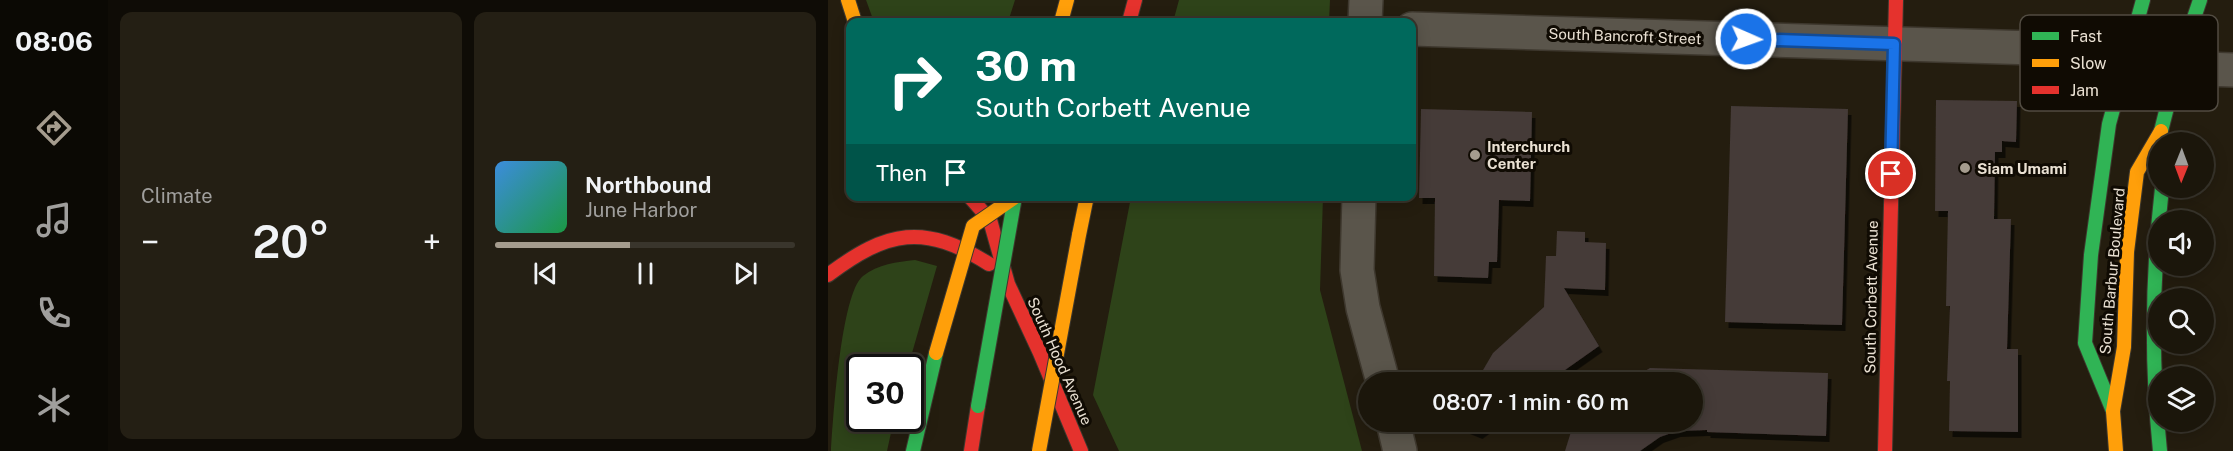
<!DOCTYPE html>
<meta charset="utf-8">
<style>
body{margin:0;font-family:"Public Sans",sans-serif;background:#241f14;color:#f1f3f6;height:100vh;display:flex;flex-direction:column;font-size:22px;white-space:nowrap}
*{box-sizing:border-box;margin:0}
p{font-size:20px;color:#a09f9d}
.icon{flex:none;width:33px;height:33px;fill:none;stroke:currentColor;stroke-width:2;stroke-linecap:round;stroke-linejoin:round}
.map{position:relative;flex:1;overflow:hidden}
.sheet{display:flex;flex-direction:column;gap:12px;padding:12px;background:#0f0c06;width:720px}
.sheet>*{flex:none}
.hud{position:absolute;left:18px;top:18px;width:570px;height:183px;border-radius:12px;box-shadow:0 3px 15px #0003,0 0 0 2px #39352c;background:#00695c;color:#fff;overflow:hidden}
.needle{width:39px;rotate:181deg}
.controls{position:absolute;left:1320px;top:132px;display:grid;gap:12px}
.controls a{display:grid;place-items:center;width:66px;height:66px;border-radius:50%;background:#1b160b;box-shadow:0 3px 15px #0003,0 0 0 2px #39352c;font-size:30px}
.speed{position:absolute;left:18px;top:354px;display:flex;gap:12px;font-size:30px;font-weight:700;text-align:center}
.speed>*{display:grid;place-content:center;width:78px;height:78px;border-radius:50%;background:#1b160b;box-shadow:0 3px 15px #0003,0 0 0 2px #39352c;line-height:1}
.speed .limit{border:3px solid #111;border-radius:9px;background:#fff;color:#111}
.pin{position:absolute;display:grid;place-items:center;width:51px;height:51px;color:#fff;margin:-26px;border:3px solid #fff;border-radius:50%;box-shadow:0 2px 6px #0007}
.me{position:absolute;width:66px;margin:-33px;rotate:92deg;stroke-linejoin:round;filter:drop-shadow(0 0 4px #0008)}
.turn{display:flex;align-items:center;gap:21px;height:126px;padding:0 30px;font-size:27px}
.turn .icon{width:78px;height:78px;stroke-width:2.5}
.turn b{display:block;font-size:42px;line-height:51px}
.then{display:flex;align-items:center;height:57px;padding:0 30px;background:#0003;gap:12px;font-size:22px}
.big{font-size:45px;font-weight:600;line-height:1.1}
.sheet .card{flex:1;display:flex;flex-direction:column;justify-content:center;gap:9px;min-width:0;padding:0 21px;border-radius:12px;background:#241f14}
.song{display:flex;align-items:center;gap:18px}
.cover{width:72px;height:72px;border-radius:9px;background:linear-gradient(135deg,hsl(210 70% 55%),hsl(140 70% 35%))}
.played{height:6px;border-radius:3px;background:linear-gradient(90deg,#a59c8e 45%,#39352c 45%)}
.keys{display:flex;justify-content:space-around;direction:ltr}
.heat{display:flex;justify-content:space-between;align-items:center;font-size:33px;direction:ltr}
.sheet .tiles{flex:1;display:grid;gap:12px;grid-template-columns:repeat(2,1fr)}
.trip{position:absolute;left:530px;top:372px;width:345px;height:60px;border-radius:30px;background:#1b160b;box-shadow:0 3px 15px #0003,0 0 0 2px #39352c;font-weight:600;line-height:60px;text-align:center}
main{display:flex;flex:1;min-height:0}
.tabs{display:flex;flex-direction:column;width:108px;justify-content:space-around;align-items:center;background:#0b0904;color:#a09f9d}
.tabs .icon{width:42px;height:42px}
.tabs .active{color:#a59c8e}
.tabs b{font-size:27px;color:#f1f3f6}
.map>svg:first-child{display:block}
</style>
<main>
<nav class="tabs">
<b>08:06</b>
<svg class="icon active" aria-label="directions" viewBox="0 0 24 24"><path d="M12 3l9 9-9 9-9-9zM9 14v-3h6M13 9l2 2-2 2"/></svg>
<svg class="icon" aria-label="music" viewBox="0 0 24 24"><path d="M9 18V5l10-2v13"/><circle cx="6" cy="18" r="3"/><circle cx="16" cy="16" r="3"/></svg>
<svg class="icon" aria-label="phone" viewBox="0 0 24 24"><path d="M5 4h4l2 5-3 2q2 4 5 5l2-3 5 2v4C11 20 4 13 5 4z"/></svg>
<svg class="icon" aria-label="climate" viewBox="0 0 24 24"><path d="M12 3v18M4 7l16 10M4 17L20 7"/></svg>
</nav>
<section class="sheet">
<div class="tiles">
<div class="card"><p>Climate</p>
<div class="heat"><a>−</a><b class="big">20°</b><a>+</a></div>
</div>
<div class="card">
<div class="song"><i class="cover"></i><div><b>Northbound</b><p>June Harbor</p></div></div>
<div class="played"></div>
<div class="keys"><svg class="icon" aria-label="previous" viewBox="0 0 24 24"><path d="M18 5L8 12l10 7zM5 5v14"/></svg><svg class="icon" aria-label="pause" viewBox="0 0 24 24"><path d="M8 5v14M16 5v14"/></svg><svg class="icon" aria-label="next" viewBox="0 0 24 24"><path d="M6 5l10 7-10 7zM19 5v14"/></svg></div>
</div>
</div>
</section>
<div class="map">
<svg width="1405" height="451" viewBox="0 0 1405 451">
<defs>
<filter id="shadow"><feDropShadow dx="3.5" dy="6" stdDeviation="0" flood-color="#0009"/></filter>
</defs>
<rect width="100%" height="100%" fill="#241d0f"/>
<path fill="#2e4319" d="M 38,0 L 187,0 L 180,22 L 46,22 Z
M 351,0 L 502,0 L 501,22 L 345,22 Z
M 303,197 L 495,197 L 492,290 L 534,451 L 291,451 L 265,395 Z
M 87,260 L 109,266 L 80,367 L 32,368 L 32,418 L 66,419 L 59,451 L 3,451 C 5,419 13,293 35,276 C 50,264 69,262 87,260 Z"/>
<path fill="#443a38" filter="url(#shadow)" d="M 1108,100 L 1189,101 L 1188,142 L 1174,141 L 1174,152 L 1167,152 L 1166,219 L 1183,219 L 1179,349 L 1190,349 L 1190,432 L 1121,431 L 1122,381 L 1119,381 L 1122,306 L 1118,306 L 1120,211 L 1107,211 Z
M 903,106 L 1020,109 L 1014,325 L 897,322 Z
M 593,109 L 704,112 L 702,201 L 671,200 L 669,262 L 661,262 L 660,278 L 606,276 L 607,198 L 591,198 Z
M 729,231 L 757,232 L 757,242 L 778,243 L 777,290 L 736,288 L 771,346 L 720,382 L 648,382 L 665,353 L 716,307 L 718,256 L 728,256 Z
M 822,368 L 1000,373 L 998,436 L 879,432 L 879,430 L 849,431 L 832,437 L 812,451 L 737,451 L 746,422 L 864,422 L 864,382 L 798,382 Z
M 633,422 L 666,422 L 651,433 L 631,425 Z"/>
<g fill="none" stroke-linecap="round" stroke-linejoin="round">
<defs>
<path id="street" d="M 537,22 L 538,0
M 584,29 L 1270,50 L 1298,57
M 1349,68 L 1405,70
M 531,196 L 529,270 L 535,308 L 555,382
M 565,422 L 572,451"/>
<path id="fast" d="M 1333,131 L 1349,68 L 1372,0
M 1285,411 L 1257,343 L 1263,255 L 1281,124 L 1315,0
M 85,451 L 108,353
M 1332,451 C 1323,363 1324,276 1334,188"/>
<path id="slow" d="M 20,0 L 27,22
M 233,22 L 239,0
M 251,235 L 259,196
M 1288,451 L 1285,411 L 1296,347 L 1299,252 L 1309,172 L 1333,131"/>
<path id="jam" d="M 301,22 L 307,0
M 141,196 L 162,220 L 180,284 L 212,353 L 253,451
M 0,275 C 60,230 96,223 161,264
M 143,451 L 150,406
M 1057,451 L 1068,0"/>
</defs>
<use href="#street" stroke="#3e382e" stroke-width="36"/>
<use href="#fast" stroke="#3e382e" stroke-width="16"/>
<use href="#slow" stroke="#3e382e" stroke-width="16"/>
<use href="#jam" stroke="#3e382e" stroke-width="16"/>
<use href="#street" stroke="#5a554b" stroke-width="33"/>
<use href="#fast" stroke="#30b455" stroke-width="14"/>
<use href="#slow" stroke="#ff9f0a" stroke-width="14"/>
<use href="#jam" stroke="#e5322d" stroke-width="14"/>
<defs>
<path id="fast-bridge" d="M 150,406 L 187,197"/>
<path id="slow-bridge" d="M 108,353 L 145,226 L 187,197
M 211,451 L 251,235"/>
</defs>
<use href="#fast-bridge" stroke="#3e382e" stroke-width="16" stroke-linecap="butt"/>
<use href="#slow-bridge" stroke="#3e382e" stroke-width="16" stroke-linecap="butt"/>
<use href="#fast-bridge" stroke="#30b455" stroke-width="14"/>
<use href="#slow-bridge" stroke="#ff9f0a" stroke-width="14"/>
</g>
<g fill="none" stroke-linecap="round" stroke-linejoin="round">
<defs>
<path id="route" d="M 918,39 L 1066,44 L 1063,174"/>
</defs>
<use href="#route" stroke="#114b97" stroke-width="15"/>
<use href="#route" stroke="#1a73e8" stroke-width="10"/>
</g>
<g fill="#a59c8e" stroke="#100b03" stroke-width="2">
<circle cx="647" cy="155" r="6"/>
<circle cx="1137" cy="168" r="6"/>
</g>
<g text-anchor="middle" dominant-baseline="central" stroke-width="6" stroke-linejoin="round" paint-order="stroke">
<g font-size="15" fill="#eae1d3" stroke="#100b03">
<text transform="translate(797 36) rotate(2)">South Bancroft Street</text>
<text transform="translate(1284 271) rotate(-85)">South Barbur Boulevard</text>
<text transform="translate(1043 297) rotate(-89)">South Corbett Avenue</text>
<text transform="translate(232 361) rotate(66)">South Hood Avenue</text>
</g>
<g font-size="15" font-weight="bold" fill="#eae1d3" stroke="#100b03" text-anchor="start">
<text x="659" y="146">Interchurch<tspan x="659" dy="17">Center</tspan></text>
<text x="1149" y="168">Siam Umami</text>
</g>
</g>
<rect x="1192" y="15" width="198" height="96" rx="9" fill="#100b03" stroke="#514b41" stroke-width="1.5"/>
<rect x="1204" y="32" width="27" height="8" fill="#30b455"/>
<rect x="1204" y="59" width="27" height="8" fill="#ff9f0a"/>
<rect x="1204" y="86" width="27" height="8" fill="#e5322d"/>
<g font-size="16" fill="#eae1d3">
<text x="1242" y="42">Fast</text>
<text x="1242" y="69">Slow</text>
<text x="1242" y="96">Jam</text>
</g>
</svg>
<div class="controls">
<a><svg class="needle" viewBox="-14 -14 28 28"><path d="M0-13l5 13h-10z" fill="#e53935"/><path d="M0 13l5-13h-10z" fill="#a09f9d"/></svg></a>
<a><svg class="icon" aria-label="sound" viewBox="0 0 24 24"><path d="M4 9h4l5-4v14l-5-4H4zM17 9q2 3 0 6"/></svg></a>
<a><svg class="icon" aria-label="search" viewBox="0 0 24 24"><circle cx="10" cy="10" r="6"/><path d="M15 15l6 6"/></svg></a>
<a><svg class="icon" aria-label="layers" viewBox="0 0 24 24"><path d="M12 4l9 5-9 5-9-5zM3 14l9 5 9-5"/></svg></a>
</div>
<div class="speed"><div class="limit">30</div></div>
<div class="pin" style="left:1063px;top:174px;background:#d93025"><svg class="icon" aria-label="arrive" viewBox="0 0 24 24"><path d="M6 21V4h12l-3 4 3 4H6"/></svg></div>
<svg class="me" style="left:918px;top:39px" viewBox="-20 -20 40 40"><circle r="17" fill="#1a73e8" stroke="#fff" stroke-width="3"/><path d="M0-11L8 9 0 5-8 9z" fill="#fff"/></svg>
<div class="trip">08:07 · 1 min · 60 m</div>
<div class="hud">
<div class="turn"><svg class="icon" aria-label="right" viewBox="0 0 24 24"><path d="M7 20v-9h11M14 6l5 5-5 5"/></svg><div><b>30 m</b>South Corbett Avenue</div></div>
<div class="then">Then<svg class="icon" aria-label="arrive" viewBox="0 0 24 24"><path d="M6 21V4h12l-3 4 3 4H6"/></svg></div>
</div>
</div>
</main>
